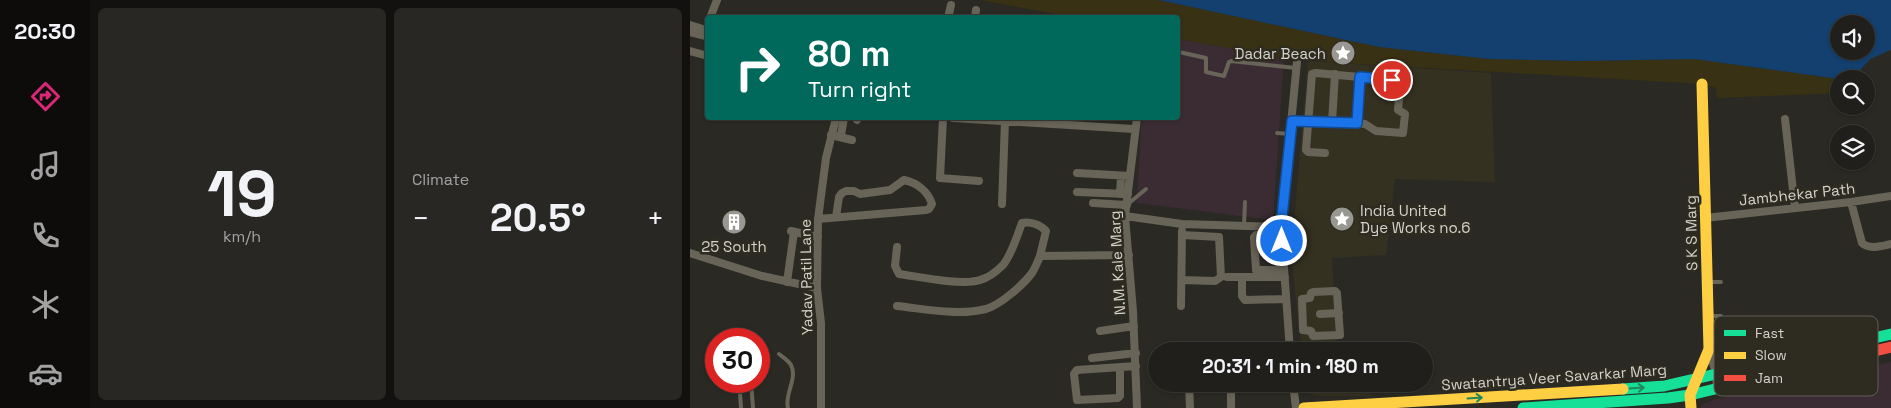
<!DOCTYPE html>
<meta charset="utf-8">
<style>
body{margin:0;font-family:"Space Grotesk",sans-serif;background:#282724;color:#f1f3f6;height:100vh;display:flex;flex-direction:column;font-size:19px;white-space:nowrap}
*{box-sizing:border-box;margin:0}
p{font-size:16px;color:#a2a2a3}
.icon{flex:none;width:28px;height:28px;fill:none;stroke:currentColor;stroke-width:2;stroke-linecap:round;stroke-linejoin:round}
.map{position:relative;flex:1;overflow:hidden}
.sheet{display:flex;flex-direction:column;gap:8px;padding:8px;background:#12110f;width:600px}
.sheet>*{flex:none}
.top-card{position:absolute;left:15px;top:15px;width:475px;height:105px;border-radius:5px;box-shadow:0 1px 4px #0004,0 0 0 1px #3d3d3a;background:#00695c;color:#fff;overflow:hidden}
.tools{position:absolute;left:1140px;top:15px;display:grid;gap:10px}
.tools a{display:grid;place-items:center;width:45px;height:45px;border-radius:50%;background:#201f1b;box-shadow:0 1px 4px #0004,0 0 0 1px #3d3d3a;font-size:25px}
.speed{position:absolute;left:15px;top:328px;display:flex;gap:10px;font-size:25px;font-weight:700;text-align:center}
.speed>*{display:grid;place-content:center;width:65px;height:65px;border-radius:50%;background:#201f1b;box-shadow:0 1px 4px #0004,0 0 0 1px #3d3d3a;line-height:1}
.speed .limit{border:8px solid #d22;background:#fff;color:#111}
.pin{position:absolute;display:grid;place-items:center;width:42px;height:42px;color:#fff;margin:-21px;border:2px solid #fff;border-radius:50%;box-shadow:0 1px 5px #0007}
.me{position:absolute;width:55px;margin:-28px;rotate:0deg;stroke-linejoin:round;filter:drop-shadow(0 0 4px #0008)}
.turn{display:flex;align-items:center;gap:18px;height:105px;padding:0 20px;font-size:22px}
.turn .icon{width:65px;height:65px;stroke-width:2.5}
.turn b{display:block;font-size:35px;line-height:42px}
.big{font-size:38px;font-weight:800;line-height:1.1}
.sheet .tile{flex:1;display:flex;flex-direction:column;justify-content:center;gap:8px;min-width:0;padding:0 18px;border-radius:8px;background:#282724}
.sheet .dial{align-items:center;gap:0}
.dial b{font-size:65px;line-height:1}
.heat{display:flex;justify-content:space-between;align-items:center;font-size:28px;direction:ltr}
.sheet .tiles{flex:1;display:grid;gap:8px;grid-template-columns:repeat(2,1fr)}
.trip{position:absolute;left:458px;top:342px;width:285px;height:50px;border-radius:25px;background:#201f1b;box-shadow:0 1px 4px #0004,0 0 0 1px #3d3d3a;font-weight:800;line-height:50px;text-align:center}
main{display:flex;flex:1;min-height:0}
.tabs{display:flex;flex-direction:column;width:90px;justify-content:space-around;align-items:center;background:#0d0c0b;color:#a2a2a3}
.tabs .icon{width:35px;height:35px}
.tabs .selected{color:#db2777}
.tabs b{font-size:22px;color:#f1f3f6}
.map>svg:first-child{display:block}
</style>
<main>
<nav class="tabs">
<b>20:30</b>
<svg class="icon selected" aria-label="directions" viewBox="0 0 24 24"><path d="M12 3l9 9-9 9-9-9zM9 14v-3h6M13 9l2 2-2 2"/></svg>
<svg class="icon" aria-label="music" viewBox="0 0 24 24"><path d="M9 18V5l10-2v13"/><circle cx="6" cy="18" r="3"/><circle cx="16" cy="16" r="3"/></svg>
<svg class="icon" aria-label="phone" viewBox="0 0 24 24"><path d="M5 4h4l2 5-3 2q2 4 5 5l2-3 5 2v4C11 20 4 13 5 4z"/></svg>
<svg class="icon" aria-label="climate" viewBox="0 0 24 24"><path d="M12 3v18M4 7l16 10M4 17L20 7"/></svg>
<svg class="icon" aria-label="car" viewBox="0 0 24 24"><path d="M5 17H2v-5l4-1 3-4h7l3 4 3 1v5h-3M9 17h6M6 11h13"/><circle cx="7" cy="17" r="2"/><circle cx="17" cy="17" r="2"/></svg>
</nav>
<section class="sheet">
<div class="tiles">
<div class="tile dial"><b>19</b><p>km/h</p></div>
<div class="tile"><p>Climate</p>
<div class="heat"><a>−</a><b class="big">20.5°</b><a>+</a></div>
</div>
</div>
</section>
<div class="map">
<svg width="1201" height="408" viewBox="0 0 1201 408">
<rect width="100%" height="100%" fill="#2a2924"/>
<path fill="#353121" d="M 618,61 L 801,73 L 805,182 L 705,179 L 696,255 L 642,258 L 648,350 L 651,351 L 612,351 L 601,256 Z
M 615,384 L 679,384 L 681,396 L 631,396 L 616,393 Z"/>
<path fill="#3b2c33" d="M 488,39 L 594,58 L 583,220 L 447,203 L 451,127 L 454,118 L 488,118 Z
M 1201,362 L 1201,408 L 1010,408 L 1013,404 L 1027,399 Z"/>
<path fill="#383114" d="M 290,0 L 469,0 L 689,47 L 799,59 L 892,61 L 1004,59 L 1149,79 L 1149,93 L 1027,98 L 1026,88 L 1012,84 L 618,61 L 594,58 L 488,39 L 488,18 L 382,17 Z"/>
<path fill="#13406f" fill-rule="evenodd" d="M 469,0 L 1201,0 L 1201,50 L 1180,59 L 1162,79 L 1149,79 L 1004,59 L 892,61 L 799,59 L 689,47 ZM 1149,24 L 1176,24 L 1176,51 L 1149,51 Z"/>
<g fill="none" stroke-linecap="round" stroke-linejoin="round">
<path stroke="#686457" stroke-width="4" d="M 489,52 L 516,58 L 516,72 L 534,76 L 539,62 L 541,61 L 606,68
M 587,133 L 600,134
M 438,204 L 456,189
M 554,225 L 555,202
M 1018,282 L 1031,282
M 1020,316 L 1031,316
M 1021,346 L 1043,345
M 89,354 C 93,357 99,361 101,365 C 108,379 94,394 98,408
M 61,381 L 63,408
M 50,393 L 51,408"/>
<path stroke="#686457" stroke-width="8" d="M 20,18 L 27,0
M 258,18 L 261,5
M 285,18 L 286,10
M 0,25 L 16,30
M 0,32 L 15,36
M 0,51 L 18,56
M 253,118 L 250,178 L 289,181
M 263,118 L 444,129
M 447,118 L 435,216 L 443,311 L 447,408
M 1095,119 L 1105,208
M 167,120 L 168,118
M 601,121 L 667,123 L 675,124 L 686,131 L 713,133 L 715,114 L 708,110 L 710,89
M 642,122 L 645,74
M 667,123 L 670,77
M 141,135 L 162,140
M 151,135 L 154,118
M 635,153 L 618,152 L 616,150 L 622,74 L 626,73 L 702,80
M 387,173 L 440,176
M 387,192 L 438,194
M 430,194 L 431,176
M 1161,202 L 1172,243 C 1179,250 1192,246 1201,244
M 403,203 L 437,205
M 312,204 L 315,121
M 435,216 L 492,224 L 591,227
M 1015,218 L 1161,202 L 1201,196
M 128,219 L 236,210 L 239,209 L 242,204 C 238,191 227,183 214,180 L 200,190 L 170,194 L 164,191 L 156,191 L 152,193 L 149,197 L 146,217
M 101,231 L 128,237
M 579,236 L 566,235 L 564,237 L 566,270 L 594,270
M 207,247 L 205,266 L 209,274 C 230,277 272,286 290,280 C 298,278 307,271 313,265 C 322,254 327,236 332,223 C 340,221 351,225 356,231 L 350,256
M 0,253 L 72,276 L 127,288
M 537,277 L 595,277
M 552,277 L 552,296 L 555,300 L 596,299
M 492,280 L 525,281 L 531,277 L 529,237 L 492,235
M 97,282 L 104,232
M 645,291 L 647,293 L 650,335 L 623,336 L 621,331 L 613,330 L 612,299 L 620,298 L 621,293 L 623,292 Z
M 207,306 C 235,309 268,316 296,309 C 310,305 333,285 342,273 C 345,268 348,261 350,256 L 439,255
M 491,306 L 492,231
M 630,314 L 649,313
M 410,331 L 444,326
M 1019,349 L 1026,374 L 1027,389
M 600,351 L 591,227 L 607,62
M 402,358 L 446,353
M 430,368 L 430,396 L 428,398 L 387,400 L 384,374 L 387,370 L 446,366
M 499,384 L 500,408
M 541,384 L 541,408
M 603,384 L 606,408
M 131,408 L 131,323 L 127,288 L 128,219 L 136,158 L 146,118"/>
<path stroke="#16e098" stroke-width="11" d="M 933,389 L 974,386 L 1201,334
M 833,408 L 978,398 L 1000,395 L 1058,381"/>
<path stroke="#ffcf43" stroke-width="11" d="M 614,408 L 933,389
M 1001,408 L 1000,395 L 1019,349 L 1012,84"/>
<path stroke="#f24e42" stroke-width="11" d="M 1058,381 L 1201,347"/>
</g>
<defs><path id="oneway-shaft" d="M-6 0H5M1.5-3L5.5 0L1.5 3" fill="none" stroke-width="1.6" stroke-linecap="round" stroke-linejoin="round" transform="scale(1.25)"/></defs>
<g stroke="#22865c">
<use href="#oneway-shaft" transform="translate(947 388) rotate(-4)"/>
<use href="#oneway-shaft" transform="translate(785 398) rotate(-4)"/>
</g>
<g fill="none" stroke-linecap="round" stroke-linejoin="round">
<defs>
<path id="route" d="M 592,241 L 591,226 L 602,121 L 667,123 L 670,77 L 702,80"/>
</defs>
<use href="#route" stroke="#114b97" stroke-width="12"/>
<use href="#route" stroke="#1a73e8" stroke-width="9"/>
</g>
<defs>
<symbol id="sight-disc" viewBox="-11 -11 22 22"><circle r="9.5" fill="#989791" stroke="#2e2b20"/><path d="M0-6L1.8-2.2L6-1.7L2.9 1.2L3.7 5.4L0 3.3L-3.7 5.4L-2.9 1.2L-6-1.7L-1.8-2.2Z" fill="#fff"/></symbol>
<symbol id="building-disc" viewBox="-11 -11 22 22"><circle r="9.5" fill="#989791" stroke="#2e2b20"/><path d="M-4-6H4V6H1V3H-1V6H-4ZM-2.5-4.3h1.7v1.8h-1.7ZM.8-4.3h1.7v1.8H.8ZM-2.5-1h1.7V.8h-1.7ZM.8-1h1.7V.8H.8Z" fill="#fff"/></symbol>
</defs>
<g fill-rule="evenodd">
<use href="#sight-disc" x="639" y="39" width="28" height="28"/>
<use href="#sight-disc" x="638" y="205" width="28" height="28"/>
<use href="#building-disc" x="30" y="208" width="28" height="28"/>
</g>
<g text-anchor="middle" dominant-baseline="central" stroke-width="5" stroke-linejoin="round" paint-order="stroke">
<g font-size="15" fill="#d4d2cc" stroke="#2e2b20" text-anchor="end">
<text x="636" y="53">Dadar Beach</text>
<text x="670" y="210" text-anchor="start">India United<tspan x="670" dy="17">Dye Works no.6</tspan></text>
<text x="44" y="246" text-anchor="middle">25 South</text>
</g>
<g font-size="15" fill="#d4d2cc" stroke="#2e2b20">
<text transform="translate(1107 194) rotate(-6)">Jambhekar Path</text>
<text transform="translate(1001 233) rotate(-91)">S K S Marg</text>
<text transform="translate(427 263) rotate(-93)">N.M. Kale Marg</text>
<text transform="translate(116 277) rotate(-91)">Yadav Patil Lane</text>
<text transform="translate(864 377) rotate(-4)">Swatantrya Veer Savarkar Marg</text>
</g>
</g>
<rect x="1024" y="316" width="164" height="80" rx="8" fill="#2e2b20" stroke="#605d54" stroke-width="1"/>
<rect x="1034" y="330" width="22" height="6" fill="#16e098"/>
<rect x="1034" y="352" width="22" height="7" fill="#ffcf43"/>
<rect x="1034" y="375" width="22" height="6" fill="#f24e42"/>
<g font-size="14" fill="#d4d2cc">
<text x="1065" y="338">Fast</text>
<text x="1065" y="360">Slow</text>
<text x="1065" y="383">Jam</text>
</g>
</svg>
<div class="tools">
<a><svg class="icon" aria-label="sound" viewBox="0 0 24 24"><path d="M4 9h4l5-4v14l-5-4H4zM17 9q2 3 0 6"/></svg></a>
<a><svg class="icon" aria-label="search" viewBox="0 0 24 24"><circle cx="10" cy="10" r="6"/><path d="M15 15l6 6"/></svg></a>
<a><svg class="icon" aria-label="layers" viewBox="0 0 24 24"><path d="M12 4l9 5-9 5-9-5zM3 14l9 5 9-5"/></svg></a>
</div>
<div class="speed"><div class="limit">30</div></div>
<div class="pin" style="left:702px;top:80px;background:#d93025"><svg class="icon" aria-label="arrive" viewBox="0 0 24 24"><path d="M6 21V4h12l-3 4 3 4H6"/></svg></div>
<svg class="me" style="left:592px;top:241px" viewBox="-20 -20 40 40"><circle r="17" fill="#1a73e8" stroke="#fff" stroke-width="3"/><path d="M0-11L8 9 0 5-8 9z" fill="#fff"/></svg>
<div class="trip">20:31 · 1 min · 180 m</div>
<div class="top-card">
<div class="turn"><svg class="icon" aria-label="right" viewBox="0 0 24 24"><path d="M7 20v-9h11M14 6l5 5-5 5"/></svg><div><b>80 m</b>Turn right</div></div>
</div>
</div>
</main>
